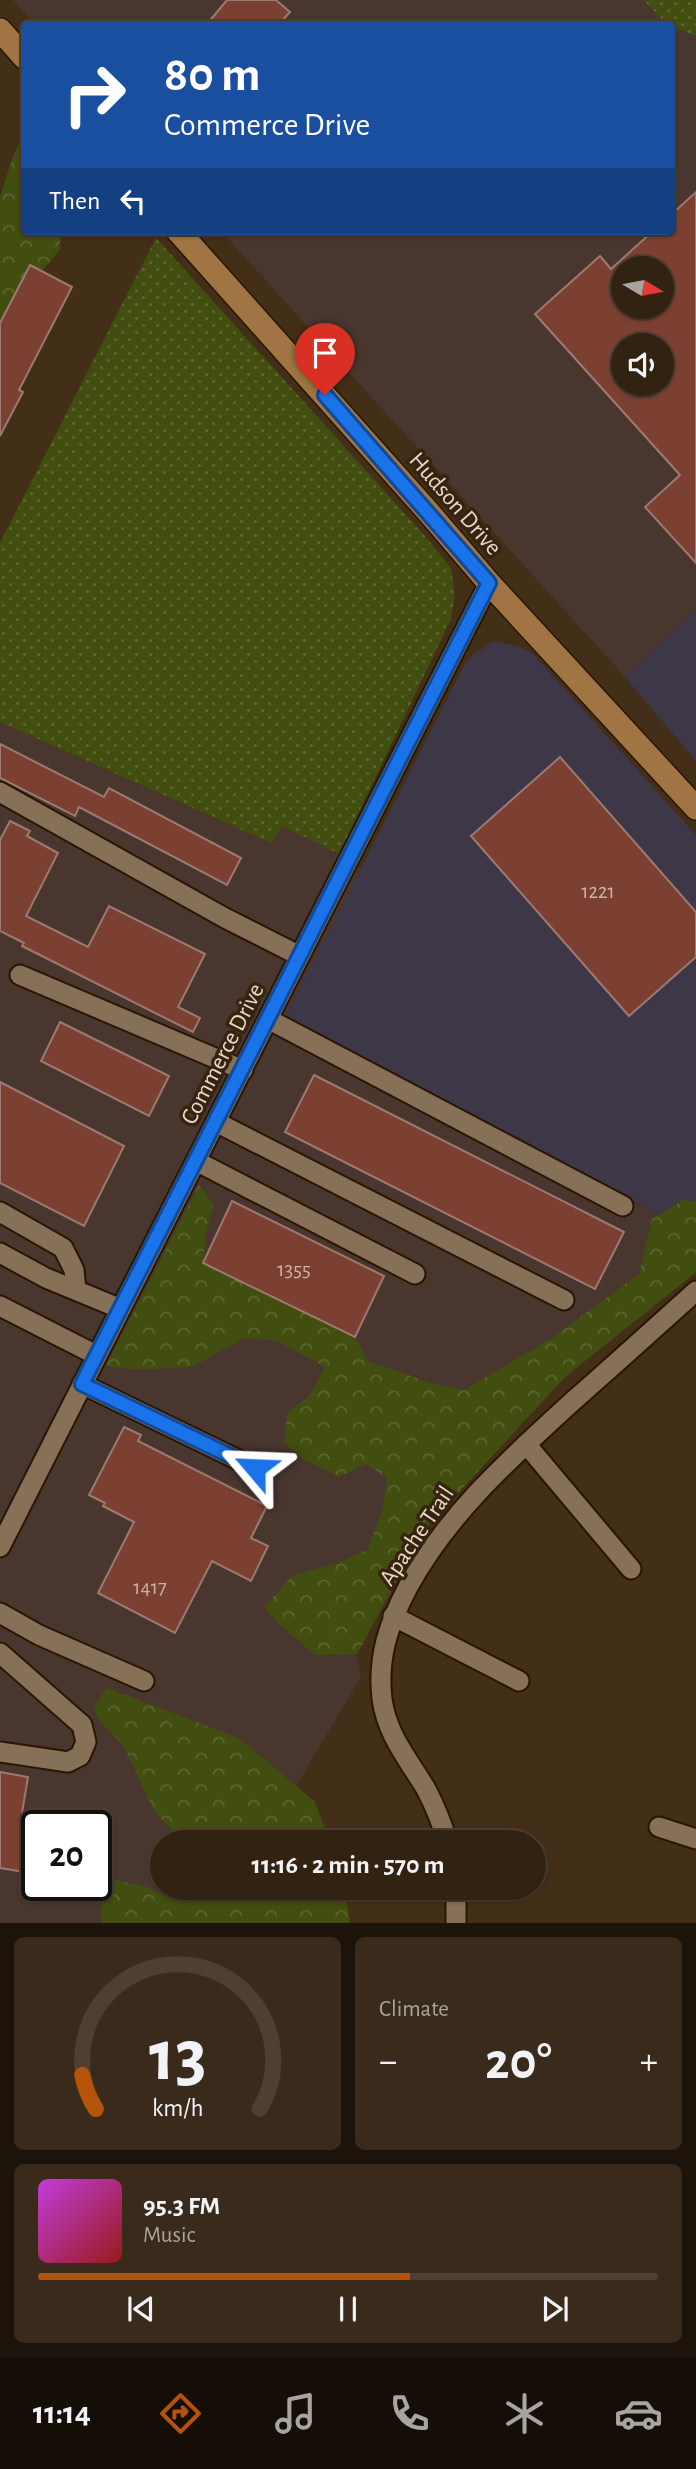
<!DOCTYPE html>
<meta charset="utf-8">
<style>
body{margin:0;font-family:"Alegreya Sans",sans-serif;background:#3a2a1b;color:#f1f3f6;height:100vh;display:flex;flex-direction:column;font-size:26px;white-space:nowrap}
*{box-sizing:border-box;margin:0}
p{font-size:23px;color:#a8a49f}
.icon{flex:none;width:38px;height:38px;fill:none;stroke:currentColor;stroke-width:2;stroke-linecap:round;stroke-linejoin:round}
.map{position:relative;height:1923px;overflow:hidden}
.details{display:flex;flex-direction:column;gap:14px;padding:14px;background:#1c130a;flex:1}
.details>*{flex:none}
.banner{position:absolute;left:21px;top:21px;width:654px;height:214px;border-radius:7px;box-shadow:0 2px 5px #0004,0 0 0 2px #4d3f32;background:#1a4fa0;color:#fff;overflow:hidden}
.needle{width:46px;rotate:100deg}
.controls{position:absolute;left:611px;top:256px;display:grid;gap:14px}
.controls a{display:grid;place-items:center;width:63px;height:63px;border-radius:50%;background:#322212;box-shadow:0 2px 5px #0004,0 0 0 2px #4d3f32;font-size:35px}
.speed{position:absolute;left:21px;top:1810px;display:flex;gap:14px;font-size:35px;font-weight:700;text-align:center}
.speed>*{display:grid;place-content:center;width:91px;height:91px;border-radius:50%;background:#322212;box-shadow:0 2px 5px #0004,0 0 0 2px #4d3f32;line-height:1}
.speed .limit{border:4px solid #111;border-radius:10px;background:#fff;color:#111}
.pin{position:absolute;display:grid;place-items:center;width:60px;height:60px;color:#fff;margin:-72px -30px;border-radius:50% 50% 50% 0;rotate:-45deg;box-shadow:0 0 7px #0007}
.pin .icon{rotate:45deg}
.me{position:absolute;width:77px;margin:-38px;rotate:296deg;stroke-linejoin:round;filter:drop-shadow(0 0 5px #0008)}
.turn{display:flex;align-items:center;gap:24px;height:147px;padding:0 28px;font-size:32px}
.turn .icon{width:91px;height:91px;stroke-width:2.5}
.turn b{display:block;font-size:49px;line-height:60px}
.then{display:flex;align-items:center;height:66px;padding:0 28px;background:#0003;gap:14px;font-size:26px}
.big{font-size:52px;font-weight:700;line-height:1.1}
.details .widget{flex:1;display:flex;flex-direction:column;justify-content:center;gap:10px;min-width:0;padding:0 24px;border-radius:10px;background:#3a2a1b}
.details .dial{align-items:center;gap:0}
.dial svg{height:182px;overflow:visible;fill:none;stroke:#4d3f32;stroke-width:7;stroke-linecap:round;text-anchor:middle}
.dial text{fill:#f1f3f6;stroke:none}
.song{display:flex;align-items:center;gap:21px}
.cover{width:84px;height:84px;border-radius:10px;background:linear-gradient(135deg,hsl(290 70% 55%),hsl(0 70% 35%))}
.played{height:7px;border-radius:4px;background:linear-gradient(90deg,#b45309 60%,#4d3f32 60%)}
.keys{display:flex;justify-content:space-around;direction:ltr}
.heat{display:flex;justify-content:space-between;align-items:center;font-size:38px;direction:ltr}
.details .tiles{flex:1;display:grid;gap:14px;grid-template-columns:1fr 1fr}
.widget:last-child{grid-column:span 2}
.trip{position:absolute;left:150px;top:1830px;width:396px;height:70px;border-radius:35px;background:#322212;box-shadow:0 2px 5px #0004,0 0 0 2px #4d3f32;font-weight:700;line-height:70px;text-align:center}
.tabs{display:flex;height:112px;justify-content:space-around;align-items:center;background:#140e07;color:#a8a49f}
.tabs .icon{width:49px;height:49px}
.tabs .current{color:#b45309}
.tabs b{font-size:32px;color:#f1f3f6}
.map>svg:first-child{display:block}
</style>
<div class="map">
<svg width="696" height="1923" viewBox="0 0 696 1923">
<defs>
<pattern id="grass-dots" width="8" height="8" patternUnits="userSpaceOnUse" patternTransform="scale(1.75)"><rect width="8" height="8" fill="#424d10"/><path d="M2 2h.1M6 6h.1" fill="none" stroke="#5d6632" stroke-width="1.8" stroke-linecap="round"/></pattern>
<pattern id="forest-crowns" width="20" height="18" patternUnits="userSpaceOnUse" patternTransform="scale(1.75)"><rect width="20" height="18" fill="#424d10"/><path d="M2 6a3 3 0 1 1 6 0M12 15a3 3 0 1 1 6 0" fill="none" stroke="#5d6632"/></pattern>
</defs>
<rect width="100%" height="100%" fill="#432e18"/>
<path fill="#3d3748" d="M 696,609 L 696,761 L 625,677 Z
M 494,641 L 517,646 L 532,653 L 696,835 L 696,1201 L 683,1200 L 659,1215 L 285,1017 L 465,664 L 474,654 Z"/>
<path fill="#49362f" fill-rule="evenodd" d="M 13,0 L 643,0 L 667,24 L 35,24 Z
M 672,27 L 696,36 L 696,609 L 625,677 L 221,231 L 672,231 ZM 623,268 L 662,268 L 662,306 L 623,306 ZM 623,345 L 662,345 L 662,383 L 623,383 Z
M 0,722 L 271,843 L 282,826 L 339,854 L 361,869 L 285,1017 L 659,1215 L 683,1200 L 696,1201 L 696,1272 L 565,1377 L 424,1530 L 357,1654 L 361,1677 L 296,1786 L 244,1843 L 163,1843 L 163,1888 L 202,1888 L 171,1923 L 0,1923 ZM 37,1825 L 96,1825 L 96,1885 L 37,1885 Z"/>
<path fill="url(#grass-dots)" d="M 643,0 L 696,0 L 696,36 L 672,27 L 672,24 L 667,24 Z
M 156,238 L 426,537 L 451,568 L 455,594 L 451,619 L 339,854 L 282,826 L 271,843 L 0,722 L 0,543 Z"/>
<path fill="url(#forest-crowns)" d="M 24,135 L 24,231 L 61,231 L 60,249 L 0,323 L 0,197 L 13,156 Z
M 199,1185 L 214,1204 L 206,1232 L 203,1263 L 355,1337 L 368,1361 L 431,1383 L 464,1390 L 552,1338 L 639,1274 L 652,1219 L 683,1200 L 696,1201 L 696,1272 L 565,1377 L 424,1530 L 357,1654 L 315,1655 L 278,1623 L 264,1607 L 293,1575 L 338,1563 L 368,1549 L 382,1512 L 387,1478 L 366,1464 L 339,1477 L 303,1459 L 284,1442 L 287,1413 L 310,1395 L 325,1367 L 277,1341 L 244,1338 L 192,1367 L 142,1370 L 106,1366 Z
M 107,1688 L 239,1738 L 315,1802 L 330,1843 L 184,1843 L 154,1811 L 123,1745 L 100,1722 L 93,1708 Z
M 114,1880 L 144,1886 L 180,1902 L 191,1888 L 343,1888 L 350,1919 L 349,1923 L 102,1923 L 101,1895 Z"/>
<path fill="#7b4031" stroke="#9c7a71" stroke-width="2" fill-rule="evenodd" d="M 227,0 L 276,0 L 290,12 L 279,24 L 207,24 Z
M 696,192 L 696,563 L 645,507 L 680,475 L 535,314 L 600,256 L 611,269 L 653,231 L 672,231 L 672,214 ZM 623,268 L 662,268 L 662,306 L 623,306 ZM 623,345 L 662,345 L 662,383 L 623,383 Z
M 30,265 L 72,287 L 19,390 L 23,392 L 0,436 L 0,323 Z
M 0,744 L 104,797 L 109,788 L 241,858 L 227,885 L 79,807 L 75,816 L 0,778 Z
M 560,757 L 696,912 L 696,957 L 629,1016 L 471,836 Z
M 10,821 L 30,831 L 27,836 L 58,853 L 26,916 L 88,947 L 109,906 L 205,954 L 178,1007 L 200,1018 L 193,1032 L 22,946 L 24,943 L 0,931 L 0,840 Z
M 60,1022 L 169,1076 L 149,1116 L 41,1061 Z
M 314,1075 L 624,1232 L 595,1289 L 285,1132 Z
M 0,1082 L 124,1146 L 84,1226 L 0,1183 Z
M 232,1201 L 384,1276 L 355,1337 L 203,1263 Z
M 124,1427 L 141,1435 L 138,1441 L 267,1506 L 251,1538 L 268,1546 L 251,1581 L 212,1561 L 175,1633 L 98,1593 L 134,1522 L 103,1506 L 105,1503 L 89,1495 Z
M 0,1772 L 28,1777 L 22,1813 L 37,1815 L 37,1874 L 0,1868 Z
M 96,1826 L 109,1828 L 103,1865 L 96,1864 Z"/>
<g fill="none" stroke-linecap="round" stroke-linejoin="round">
<defs>
<path id="minor" d="M 0,792 L 225,918 L 300,956
M 20,975 L 243,1070
M 268,1019 L 623,1206
M 216,1122 L 564,1300
M 196,1161 L 415,1274
M 0,1212 L 63,1248 L 74,1270 L 76,1290
M 0,1253 L 46,1278 L 121,1309
M 0,1306 L 96,1355
M 82,1384 L 255,1468
M 526,1444 L 631,1569
M 0,1547 L 489,583
M 0,1613 L 39,1635 L 144,1681
M 393,1616 L 519,1681
M 0,1653 L 82,1725 L 86,1742 L 80,1756 L 68,1762 L 0,1752
M 659,1827 L 696,1839
M 448,1843 C 442,1824 435,1806 426,1789 C 408,1759 387,1735 382,1699 C 377,1657 389,1623 408,1587 C 449,1512 511,1458 573,1401 C 614,1365 655,1328 696,1291
M 456,1888 L 456,1923"/>
<path id="major" d="M 0,30 L 24,57
M 178,231 L 431,515 L 489,583 L 696,808"/>
</defs>
<use href="#minor" stroke="#291602" stroke-width="23"/>
<use href="#major" stroke="#291602" stroke-width="26"/>
<use href="#minor" stroke="#877058" stroke-width="19"/>
<use href="#major" stroke="#a17543" stroke-width="23"/>
</g>
<g fill="none" stroke-linecap="round" stroke-linejoin="round">
<defs>
<path id="route" d="M 255,1468 L 82,1384 L 489,583 L 325,395"/>
</defs>
<use href="#route" stroke="#114b97" stroke-width="18"/>
<use href="#route" stroke="#1a73e8" stroke-width="12"/>
</g>
<g text-anchor="middle" dominant-baseline="central" stroke-width="7" stroke-linejoin="round" paint-order="stroke">
<g font-size="21" fill="#cbb3a5">
<text x="598" y="891">1221</text>
<text x="294" y="1269">1355</text>
<text x="150" y="1587">1417</text>
</g>
<g font-size="24" fill="#e6d9cc" stroke="#38240e">
<text transform="translate(455 504) rotate(49)">Hudson Drive</text>
<text transform="translate(223 1054) rotate(-63)">Commerce Drive</text>
<text transform="translate(417 1536) rotate(-56)">Apache Trail</text>
</g>
</g>
</svg>
<div class="controls">
<a><svg class="needle" viewBox="-14 -14 28 28"><path d="M0-13l5 13h-10z" fill="#e53935"/><path d="M0 13l5-13h-10z" fill="#a8a49f"/></svg></a>
<a><svg class="icon" aria-label="sound" viewBox="0 0 24 24"><path d="M4 9h4l5-4v14l-5-4H4zM17 9q2 3 0 6"/></svg></a>
</div>
<div class="speed"><div class="limit">20</div></div>
<div class="pin" style="left:325px;top:395px;background:#d93025"><svg class="icon" aria-label="arrive" viewBox="0 0 24 24"><path d="M6 21V4h12l-3 4 3 4H6"/></svg></div>
<svg class="me" style="left:255px;top:1468px" viewBox="-20 -20 40 40"><path d="M0-17L14 15 0 8-14 15z" fill="#1a73e8" stroke="#fff" stroke-width="4"/></svg>
<div class="trip">11:16 · 2 min · 570 m</div>
<div class="banner">
<div class="turn"><svg class="icon" aria-label="right" viewBox="0 0 24 24"><path d="M7 20v-9h11M14 6l5 5-5 5"/></svg><div><b>80 m</b>Commerce Drive</div></div>
<div class="then">Then<svg class="icon" aria-label="left" viewBox="0 0 24 24"><path d="M17 20v-9H6M10 6l-5 5 5 5"/></svg></div>
</div>
</div>
<section class="details">
<div class="tiles">
<div class="widget dial"><svg viewBox="0 0 100 80">
<path d="M14 69A42 42 0 1 1 86 69"/>
<path d="M14 69A42 42 0 0 1 8 54" stroke="#b45309"/>
<text x="50" y="56" font-size="32" font-weight="700">13</text>
<text x="50" y="72" font-size="11">km/h</text>
</svg></div>
<div class="widget"><p>Climate</p>
<div class="heat"><a>−</a><b class="big">20°</b><a>+</a></div>
</div>
<div class="widget">
<div class="song"><i class="cover"></i><div><b>95.3 FM</b><p>Music</p></div></div>
<div class="played"></div>
<div class="keys"><svg class="icon" aria-label="previous" viewBox="0 0 24 24"><path d="M18 5L8 12l10 7zM5 5v14"/></svg><svg class="icon" aria-label="pause" viewBox="0 0 24 24"><path d="M8 5v14M16 5v14"/></svg><svg class="icon" aria-label="next" viewBox="0 0 24 24"><path d="M6 5l10 7-10 7zM19 5v14"/></svg></div>
</div>
</div>
</section>
<nav class="tabs">
<b>11:14</b>
<svg class="icon current" aria-label="directions" viewBox="0 0 24 24"><path d="M12 3l9 9-9 9-9-9zM9 14v-3h6M13 9l2 2-2 2"/></svg>
<svg class="icon" aria-label="music" viewBox="0 0 24 24"><path d="M9 18V5l10-2v13"/><circle cx="6" cy="18" r="3"/><circle cx="16" cy="16" r="3"/></svg>
<svg class="icon" aria-label="phone" viewBox="0 0 24 24"><path d="M5 4h4l2 5-3 2q2 4 5 5l2-3 5 2v4C11 20 4 13 5 4z"/></svg>
<svg class="icon" aria-label="climate" viewBox="0 0 24 24"><path d="M12 3v18M4 7l16 10M4 17L20 7"/></svg>
<svg class="icon" aria-label="car" viewBox="0 0 24 24"><path d="M5 17H2v-5l4-1 3-4h7l3 4 3 1v5h-3M9 17h6M6 11h13"/><circle cx="7" cy="17" r="2"/><circle cx="17" cy="17" r="2"/></svg>
</nav>
